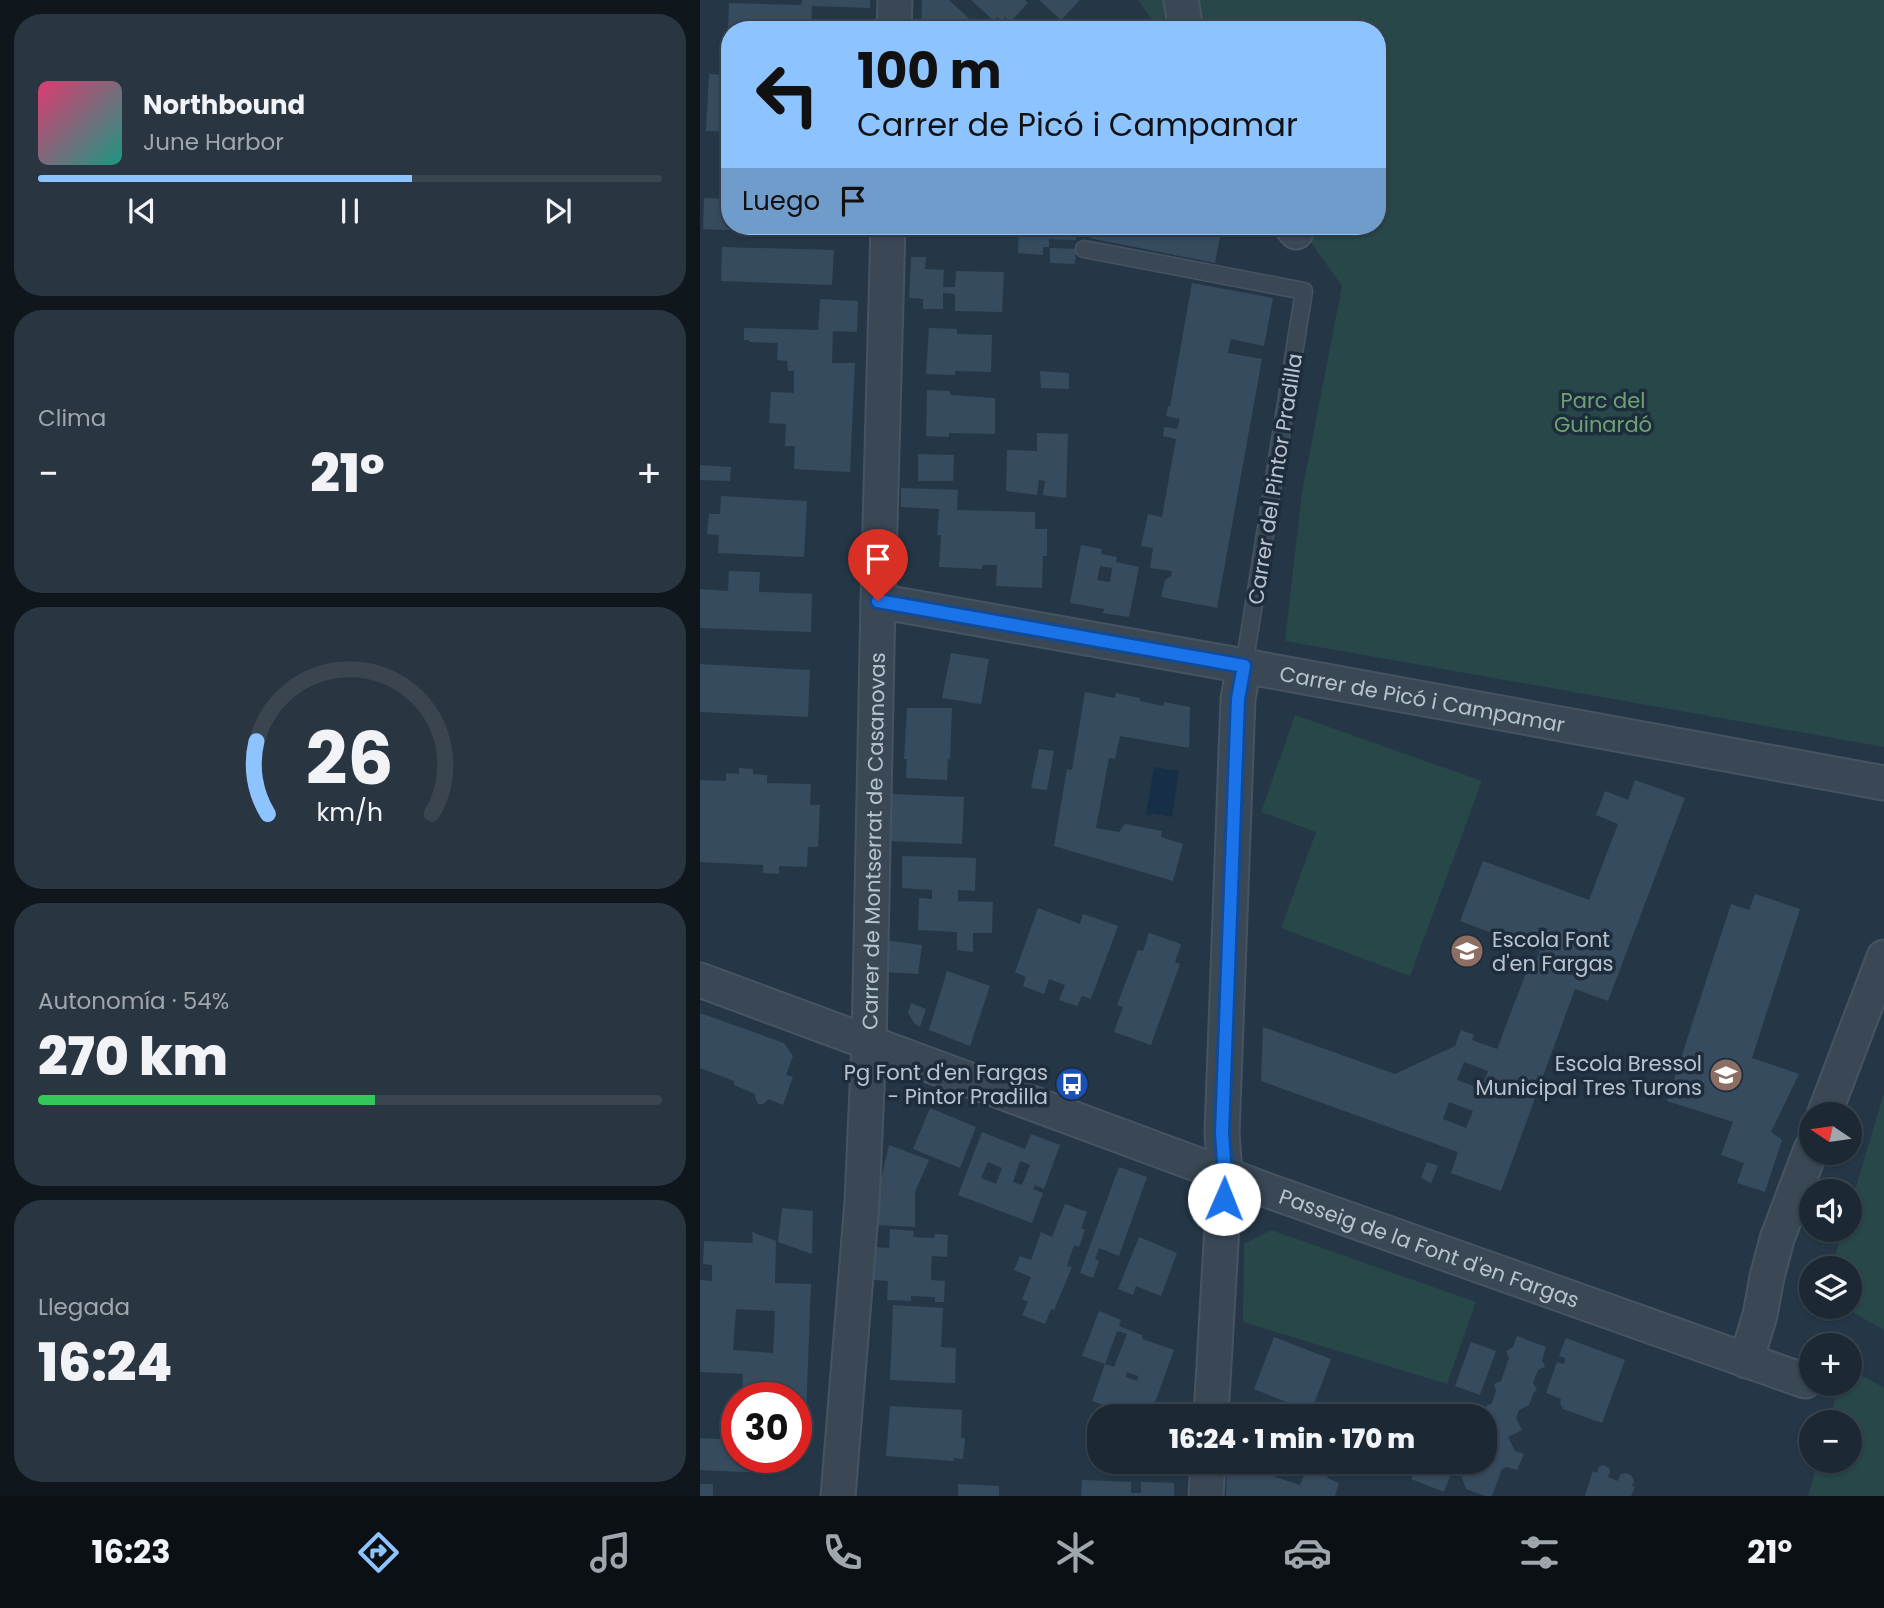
<!DOCTYPE html>
<html lang="es">
<meta charset="utf-8">
<style>
body{margin:0;font-family:Poppins,sans-serif;background:#293541;color:#f1f3f6;height:100vh;display:flex;flex-direction:column;font-size:26px;white-space:nowrap}
*{box-sizing:border-box;margin:0}
p{font-size:23px;color:#a0a6ad}
.icon{flex:none;width:38px;height:38px;fill:none;stroke:currentColor;stroke-width:2;stroke-linecap:round;stroke-linejoin:round}
.map{position:relative;flex:1;overflow:hidden}
.details{display:flex;flex-direction:column;gap:14px;padding:14px;background:#0f171d;width:700px}
.details>*{flex:none}
.guide{position:absolute;left:21px;top:21px;width:665px;height:214px;border-radius:28px;box-shadow:0 2px 5px #0004,0 0 0 2px #3a4550;background:#8dc3ff;color:#111;overflow:hidden}
.needle{width:46px;rotate:283deg}
.tools{position:absolute;left:1099px;top:1102px;display:grid;gap:14px}
.tools a{display:grid;place-items:center;width:63px;height:63px;border-radius:50%;background:#1c2935;box-shadow:0 2px 5px #0004,0 0 0 2px #3a4550;font-size:35px}
.speed{position:absolute;left:21px;top:1382px;display:flex;gap:14px;font-size:35px;font-weight:700;text-align:center}
.speed>*{display:grid;place-content:center;width:91px;height:91px;border-radius:50%;background:#1c2935;box-shadow:0 2px 5px #0004,0 0 0 2px #3a4550;line-height:1}
.speed .limit{border:10px solid #d22;background:#fff;color:#111}
.pin{position:absolute;display:grid;place-items:center;width:60px;height:60px;color:#fff;margin:-72px -30px;border-radius:50% 50% 50% 0;rotate:-45deg;box-shadow:0 0 7px #0007}
.pin .icon{rotate:45deg}
.me{position:absolute;width:77px;margin:-38px;rotate:1deg;stroke-linejoin:round;filter:drop-shadow(0 0 5px #0008)}
.turn{display:flex;align-items:center;gap:24px;height:147px;padding:0 21px;font-size:32px}
.turn .icon{width:91px;height:91px;stroke-width:2.5}
.turn b{display:block;font-size:49px;line-height:60px}
.then{display:flex;align-items:center;height:66px;padding:0 21px;background:#0003;gap:14px;font-size:26px}
.big{font-size:52px;font-weight:800;line-height:1.1}
.details .card{flex:1;display:flex;flex-direction:column;justify-content:center;gap:10px;min-width:0;padding:0 24px;border-radius:28px;background:#293541}
.details .dial{align-items:center;gap:0}
.dial svg{height:182px;overflow:visible;fill:none;stroke:#3a4550;stroke-width:7;stroke-linecap:round;text-anchor:middle}
.dial text{fill:#f1f3f6;stroke:none}
.song{display:flex;align-items:center;gap:21px}
.cover{width:84px;height:84px;border-radius:10px;background:linear-gradient(135deg,hsl(340 70% 55%),hsl(170 70% 35%))}
.played{height:7px;border-radius:4px;background:linear-gradient(90deg,#8dc3ff 60%,#3a4550 60%)}
.keys{display:flex;justify-content:space-around;direction:ltr}
.heat{display:flex;justify-content:space-between;align-items:center;font-size:38px;direction:ltr}
.charge{height:10px;border-radius:5px;background:linear-gradient(90deg,#34c759 54%,#3a4550 0)}
.trip{position:absolute;left:387px;top:1404px;width:410px;height:70px;border-radius:28px;background:#1c2935;box-shadow:0 2px 5px #0004,0 0 0 2px #3a4550;font-weight:800;line-height:70px;text-align:center}
.menu{display:flex;height:112px;justify-content:space-around;align-items:center;background:#0b1015;color:#a0a6ad}
.menu .icon{width:49px;height:49px}
.menu .selected{color:#8dc3ff}
.menu b{font-size:32px;color:#f1f3f6}
main{display:flex;flex:1;min-height:0}
.map>svg:first-child{display:block}
</style>
<main>
<section class="details">
<div class="card">
<div class="song"><i class="cover"></i><div><b>Northbound</b><p>June Harbor</p></div></div>
<div class="played"></div>
<div class="keys"><svg class="icon" aria-label="previous" viewBox="0 0 24 24"><path d="M18 5L8 12l10 7zM5 5v14"/></svg><svg class="icon" aria-label="pause" viewBox="0 0 24 24"><path d="M8 5v14M16 5v14"/></svg><svg class="icon" aria-label="next" viewBox="0 0 24 24"><path d="M6 5l10 7-10 7zM19 5v14"/></svg></div>
</div>
<div class="card"><p>Clima</p>
<div class="heat"><a>−</a><b class="big">21°</b><a>+</a></div>
</div>
<div class="card dial"><svg viewBox="0 0 100 80">
<path d="M14 69A42 42 0 1 1 86 69"/>
<path d="M14 69A42 42 0 0 1 9 37" stroke="#8dc3ff"/>
<text x="50" y="56" font-size="32" font-weight="700">26</text>
<text x="50" y="72" font-size="11">km/h</text>
</svg></div>
<div class="card"><p>Autonomía · 54%</p><b class="big">270 km</b><div class="charge"></div></div>
<div class="card"><p>Llegada</p><b class="big">16:24</b></div>
</section>
<div class="map">
<svg width="1184" height="1496" viewBox="0 0 1184 1496">
<rect width="100%" height="100%" fill="#253747"/>
<path fill="#274748" d="M 438,0 L 1184,0 L 1184,747 L 585,641 L 602,492 L 642,286 L 599,226 L 677,226 L 677,30 L 459,30 Z
M 595,715 L 782,781 L 710,976 L 581,928 L 616,832 L 561,812 Z
M 1184,1093 L 1184,1330 L 1143,1307 L 1150,1307 L 1150,1269 L 1131,1269 L 1143,1230 L 1150,1230 L 1150,1207 Z
M 571,1230 L 776,1302 L 747,1384 L 543,1322 L 544,1244 Z
M 1150,1369 L 1184,1388 L 1184,1496 L 1108,1496 L 1118,1461 L 1150,1461 L 1150,1423 L 1129,1423 L 1139,1384 L 1150,1384 Z"/>
<path fill="#162f47" d="M 454,767 L 479,771 L 472,817 L 452,813 L 452,815 L 446,814 Z"/>
<path fill="#364b5e" fill-rule="evenodd" d="M 102,0 L 170,0 L 170,8 L 112,6 L 111,30 L 28,30 L 29,3 L 101,5 Z
M 222,0 L 249,0 L 278,27 L 274,26 L 274,30 L 221,30 Z
M 271,0 L 325,0 L 328,3 L 310,22 L 305,17 L 302,21 L 297,17 L 294,21 Z
M 339,0 L 380,0 L 361,20 Z
M 281,27 L 319,27 L 319,30 L 281,30 Z
M 27,48 L 30,48 L 30,67 L 27,67 Z
M 9,74 L 30,75 L 30,132 L 6,131 Z
M 4,198 L 30,199 L 30,226 L 73,226 L 72,232 L 3,229 Z
M 213,226 L 237,226 L 237,236 L 212,234 Z
M 319,226 L 377,226 L 376,240 L 349,239 L 349,247 L 343,247 L 343,255 L 318,253 Z
M 391,226 L 522,226 L 515,263 L 389,238 Z
M 22,247 L 134,250 L 132,285 L 21,281 Z
M 350,248 L 376,249 L 375,264 L 350,263 Z
M 211,257 L 226,257 L 225,269 L 244,270 L 243,287 L 255,287 L 256,271 L 304,272 L 302,312 L 255,311 L 255,294 L 243,293 L 243,309 L 223,309 L 223,299 L 209,298 Z
M 492,283 L 573,298 L 564,346 L 531,339 L 528,353 L 562,359 L 517,608 L 461,597 L 465,580 L 471,576 L 472,571 L 450,568 L 453,548 L 441,546 L 448,514 L 462,517 L 476,439 L 463,436 L 464,427 L 477,429 L 480,419 L 466,416 L 468,406 L 470,407 Z
M 120,299 L 158,301 L 157,332 L 133,331 L 132,363 L 155,363 L 150,472 L 94,469 L 95,446 L 85,446 L 86,424 L 69,423 L 71,392 L 94,393 L 94,371 L 88,371 L 87,361 L 77,360 L 78,343 L 49,342 L 49,340 L 44,340 L 44,328 L 118,330 Z
M 229,328 L 257,329 L 257,334 L 292,335 L 291,372 L 255,371 L 255,375 L 226,374 Z
M 340,371 L 369,373 L 369,389 L 341,388 Z
M 227,390 L 250,391 L 250,395 L 295,398 L 295,434 L 249,433 L 249,437 L 226,436 Z
M 337,433 L 368,434 L 366,498 L 343,495 L 345,481 L 339,480 L 337,495 L 306,491 L 307,450 L 337,451 Z
M 218,454 L 254,455 L 253,481 L 218,481 Z
M 0,465 L 31,467 L 30,481 L 0,480 Z
M 201,488 L 258,490 L 257,510 L 335,512 L 335,529 L 347,529 L 347,556 L 343,556 L 342,588 L 296,586 L 297,565 L 282,565 L 282,569 L 239,567 L 241,535 L 237,535 L 239,509 L 201,507 Z
M 21,496 L 107,501 L 104,557 L 18,553 L 19,535 L 7,534 L 9,514 L 20,514 Z
M 381,545 L 402,549 L 401,554 L 417,557 L 416,562 L 439,567 L 429,617 L 403,613 L 404,609 L 370,603 ZM 400,566 L 412,568 L 410,582 L 397,580 Z
M 29,571 L 60,572 L 59,592 L 112,594 L 111,632 L 0,628 L 0,589 L 28,591 Z
M 251,653 L 289,659 L 281,704 L 242,698 Z
M 0,664 L 110,670 L 108,717 L 0,712 Z
M 385,692 L 415,698 L 416,693 L 440,698 L 440,701 L 463,706 L 464,702 L 490,707 L 489,748 L 420,736 L 415,759 L 409,758 L 396,828 L 419,832 L 425,824 L 431,825 L 462,831 L 461,837 L 483,844 L 473,881 L 354,846 L 367,769 L 372,770 Z
M 207,708 L 252,708 L 250,759 L 248,759 L 247,780 L 206,778 L 207,759 L 204,759 Z
M 339,749 L 354,751 L 347,790 L 331,788 Z
M 39,768 L 53,769 L 53,774 L 67,775 L 67,783 L 111,784 L 110,805 L 120,805 L 118,847 L 108,847 L 107,867 L 79,866 L 79,874 L 63,873 L 63,865 L 0,862 L 0,780 L 26,781 L 26,773 L 39,774 Z
M 935,780 L 985,798 L 908,1001 L 875,989 L 801,1191 L 751,1173 L 758,1152 L 561,1081 L 563,1027 L 695,1074 L 755,1046 L 761,1030 L 774,1035 L 772,1040 L 797,1049 L 827,970 L 832,972 L 840,951 L 760,921 L 783,861 L 889,900 L 918,824 L 896,815 L 905,791 L 928,800 ZM 764,1062 L 788,1071 L 781,1089 L 757,1080 ZM 749,1102 L 773,1111 L 766,1128 L 743,1119 Z
M 189,794 L 264,797 L 262,844 L 187,841 Z
M 202,856 L 276,858 L 275,891 L 258,890 L 258,901 L 293,902 L 292,933 L 273,933 L 273,952 L 257,950 L 257,932 L 218,930 L 219,898 L 232,899 L 232,890 L 202,888 Z
M 1055,894 L 1100,909 L 1052,1058 L 1099,1074 L 1071,1132 L 1082,1140 L 1065,1192 L 1037,1183 L 1044,1163 L 1021,1155 L 1033,1122 L 967,1101 L 1031,904 L 1049,910 Z
M 338,908 L 380,924 L 383,914 L 418,926 L 391,999 L 382,996 L 377,1006 L 359,1000 L 365,985 L 349,979 L 344,994 L 323,986 L 326,977 L 315,972 Z
M 449,933 L 481,944 L 475,962 L 480,964 L 451,1045 L 414,1032 L 423,1007 L 417,1005 L 438,950 L 443,951 Z
M 184,940 L 222,945 L 218,974 L 182,972 Z
M 247,971 L 290,986 L 270,1046 L 229,1030 Z
M 211,1003 L 226,1009 L 220,1027 L 215,1024 L 208,1013 Z
M 0,1013 L 84,1043 L 93,1056 L 86,1075 L 93,1077 L 83,1105 L 68,1099 L 64,1104 L 58,1104 L 55,1097 L 55,1094 L 34,1085 L 34,1081 L 0,1068 Z
M 230,1108 L 276,1127 L 260,1168 L 213,1149 Z
M 282,1132 L 325,1149 L 331,1134 L 360,1145 L 344,1189 L 335,1185 L 333,1189 L 343,1193 L 332,1223 L 258,1195 ZM 320,1161 L 330,1165 L 322,1185 L 313,1182 ZM 288,1162 L 302,1168 L 296,1184 L 281,1178 Z
M 189,1145 L 229,1160 L 215,1192 L 215,1227 L 176,1225 L 178,1183 L 180,1183 Z
M 727,1162 L 738,1166 L 731,1183 L 721,1178 Z
M 419,1167 L 447,1177 L 419,1256 L 399,1248 L 395,1259 L 399,1261 L 393,1278 L 380,1273 Z
M 365,1204 L 387,1212 L 381,1228 L 385,1230 L 379,1247 L 374,1245 L 367,1266 L 372,1267 L 354,1310 L 351,1309 L 345,1324 L 322,1315 L 328,1302 L 322,1299 L 331,1277 L 314,1270 L 320,1256 L 331,1260 L 341,1232 L 352,1237 Z
M 82,1208 L 113,1211 L 112,1254 L 78,1242 Z
M 190,1229 L 214,1231 L 213,1237 L 234,1238 L 235,1234 L 248,1235 L 247,1257 L 232,1256 L 231,1267 L 231,1280 L 245,1281 L 244,1302 L 235,1302 L 235,1297 L 211,1296 L 211,1301 L 187,1300 L 188,1281 L 174,1280 L 174,1264 L 175,1247 L 189,1248 Z
M 52,1232 L 76,1241 L 75,1283 L 111,1284 L 105,1443 L 96,1443 L 96,1398 L 42,1398 L 43,1374 L 0,1372 L 0,1280 L 12,1281 L 12,1265 L 3,1264 L 4,1241 L 53,1243 ZM 36,1309 L 75,1311 L 73,1353 L 33,1350 Z
M 439,1237 L 477,1253 L 461,1296 L 436,1286 L 433,1295 L 418,1289 Z
M 193,1305 L 243,1308 L 241,1347 L 256,1348 L 255,1383 L 190,1380 Z
M 399,1311 L 421,1320 L 419,1326 L 442,1335 L 442,1339 L 474,1350 L 450,1416 L 436,1416 L 392,1401 L 405,1364 L 414,1367 L 427,1334 L 417,1331 L 405,1364 L 382,1356 ZM 427,1372 L 438,1376 L 437,1381 L 426,1377 Z
M 817,1336 L 846,1347 L 842,1360 L 845,1367 L 838,1370 L 833,1383 L 837,1390 L 834,1392 L 829,1405 L 819,1410 L 816,1418 L 822,1430 L 808,1437 L 815,1451 L 824,1454 L 817,1470 L 807,1467 L 802,1469 L 792,1496 L 785,1496 L 766,1489 L 761,1476 L 766,1462 L 784,1461 L 784,1416 L 782,1416 L 785,1407 L 792,1403 L 796,1391 L 794,1384 L 801,1381 L 809,1358 L 806,1351 L 813,1347 Z
M 574,1337 L 631,1359 L 611,1412 L 554,1389 Z
M 866,1338 L 925,1360 L 902,1423 L 863,1409 L 860,1403 L 861,1399 L 846,1393 L 857,1362 L 864,1364 L 865,1358 L 859,1356 Z
M 771,1342 L 796,1351 L 780,1395 L 755,1386 Z
M 190,1406 L 262,1410 L 261,1438 L 265,1438 L 263,1459 L 254,1458 L 254,1461 L 186,1456 Z
M 749,1406 L 775,1416 L 746,1416 Z
M 0,1438 L 37,1440 L 37,1458 L 64,1458 L 64,1473 L 0,1470 Z
M 527,1461 L 630,1461 L 633,1462 L 627,1478 L 639,1483 L 635,1496 L 526,1496 ZM 580,1462 L 606,1471 L 600,1485 L 575,1477 Z
M 718,1461 L 756,1461 L 744,1492 L 711,1479 Z
M 903,1465 L 909,1468 L 910,1471 L 908,1477 L 918,1481 L 920,1475 L 925,1473 L 931,1475 L 934,1480 L 932,1486 L 935,1487 L 931,1496 L 885,1496 L 893,1471 L 897,1473 L 899,1467 Z
M 382,1480 L 431,1482 L 431,1493 L 441,1493 L 441,1482 L 474,1483 L 474,1496 L 381,1496 Z
M 0,1484 L 13,1484 L 13,1496 L 0,1496 Z
M 258,1484 L 299,1486 L 299,1496 L 258,1496 Z"/>
<g fill="none" stroke-linecap="round" stroke-linejoin="round">
<defs>
<path id="service" d="M 384,249 L 604,291 L 544,666"/>
<g id="minor">
<path d="M 481,0 L 486,30"/>
<path d="M 194,30 L 195,0"/>
<path d="M 591,226 L 596,232"/>
<path id="s1" d="M 178,601 L 544,666 L 1184,783"/>
<path id="s2" d="M 0,980 L 569,1191 L 1105,1381"/>
<path d="M 1124,1115 L 1184,957"/>
<path d="M 1046,1361 L 1060,1315 L 1067,1277 L 1077,1239 L 1111,1149"/>
<path d="M 511,1416 L 525,1174 L 522,1133 L 538,699 L 544,666"/>
<path id="s3" d="M 138,1496 L 162,1202 L 169,1043 L 178,601 L 188,226"/>
<path d="M 506,1496 L 508,1461"/>
</g>
</defs>
<use href="#service" stroke="#465462" stroke-width="19"/>
<use href="#minor" stroke="#465462" stroke-width="37"/>
<use href="#service" stroke="#3a4856" stroke-width="16"/>
<use href="#minor" stroke="#3a4856" stroke-width="33"/>
</g>
<g fill="none" stroke-linecap="round" stroke-linejoin="round">
<defs>
<path id="route" d="M 178,601 L 544,666 L 538,699 L 522,1133 L 525,1174 L 524,1199"/>
</defs>
<use href="#route" stroke="#114b97" stroke-width="18"/>
<use href="#route" stroke="#1a73e8" stroke-width="12"/>
</g>
<defs>
<symbol id="school-disc" viewBox="-11 -11 22 22"><circle r="9.5" fill="#8d6e63" stroke="#1e2d3c"/><path d="M0-5L7-2L0 1L-7-2ZM-4 1L0 2.5L4 1V4Q0 6-4 4Z" fill="#fff"/></symbol>
<symbol id="bus-disc" viewBox="-11 -11 22 22"><circle r="9.5" fill="#1a4fb4" stroke="#1e2d3c"/><path d="M-5-6H5V4H4V6H2V4H-2V6H-4V4H-5ZM-3.5-4V0h7V-4ZM-3.5 1.2v1.5H-2V1.2ZM2 1.2v1.5H3.5V1.2Z" fill="#fff"/></symbol>
</defs>
<g fill-rule="evenodd">
<use href="#school-disc" x="748" y="932" width="38" height="38"/>
<use href="#school-disc" x="1007" y="1056" width="38" height="38"/>
<use href="#bus-disc" x="353" y="1065" width="38" height="38"/>
</g>
<g text-anchor="middle" dominant-baseline="central" stroke-width="7" stroke-linejoin="round" paint-order="stroke">
<g font-size="21" fill="#6da374" stroke="#1e2d3c">
<text x="903" y="400">Parc del<tspan x="903" dy="24">Guinardó</tspan></text>
</g>
<g font-size="21" fill="#b8c3cf" stroke="#1e2d3c">
<text transform="translate(575 479) rotate(-81)">Carrer del Pintor Pradilla</text>
<text stroke="none"><textPath href="#s1" startOffset="553">Carrer de Picó i Campamar</textPath></text>
<text stroke="none"><textPath href="#s3" startOffset="656">Carrer de Montserrat de Casanovas</textPath></text>
<text stroke="none"><textPath href="#s2" startOffset="777">Passeig de la Font d'en Fargas</textPath></text>
</g>
<g font-size="21" fill="#b8c3cf" stroke="#1e2d3c" text-anchor="end">
<text x="792" y="939" text-anchor="start">Escola Font<tspan x="792" dy="24">d'en Fargas</tspan></text>
<text x="1002" y="1063">Escola Bressol<tspan x="1002" dy="24">Municipal Tres Turons</tspan></text>
<text x="348" y="1072">Pg Font d'en Fargas<tspan x="348" dy="24">- Pintor Pradilla</tspan></text>
</g>
</g>
</svg>
<div class="tools">
<a><svg class="needle" viewBox="-14 -14 28 28"><path d="M0-13l5 13h-10z" fill="#e53935"/><path d="M0 13l5-13h-10z" fill="#a0a6ad"/></svg></a>
<a><svg class="icon" aria-label="sound" viewBox="0 0 24 24"><path d="M4 9h4l5-4v14l-5-4H4zM17 9q2 3 0 6"/></svg></a>
<a><svg class="icon" aria-label="layers" viewBox="0 0 24 24"><path d="M12 4l9 5-9 5-9-5zM3 14l9 5 9-5"/></svg></a>
<a>+</a>
<a>−</a>
</div>
<div class="speed"><div class="limit">30</div></div>
<div class="pin" style="left:178px;top:601px;background:#d93025"><svg class="icon" aria-label="arrive" viewBox="0 0 24 24"><path d="M6 21V4h12l-3 4 3 4H6"/></svg></div>
<svg class="me" style="left:524px;top:1199px" viewBox="-20 -20 40 40"><circle r="19" fill="#fff"/><path d="M0-13L10 11 0 6-10 11z" fill="#1a73e8"/></svg>
<div class="trip">16:24 · 1 min · 170 m</div>
<div class="guide">
<div class="turn"><svg class="icon" aria-label="left" viewBox="0 0 24 24"><path d="M17 20v-9H6M10 6l-5 5 5 5"/></svg><div><b>100 m</b>Carrer de Picó i Campamar</div></div>
<div class="then">Luego<svg class="icon" aria-label="arrive" viewBox="0 0 24 24"><path d="M6 21V4h12l-3 4 3 4H6"/></svg></div>
</div>
</div>
</main>
<nav class="menu">
<b>16:23</b>
<svg class="icon selected" aria-label="directions" viewBox="0 0 24 24"><path d="M12 3l9 9-9 9-9-9zM9 14v-3h6M13 9l2 2-2 2"/></svg>
<svg class="icon" aria-label="music" viewBox="0 0 24 24"><path d="M9 18V5l10-2v13"/><circle cx="6" cy="18" r="3"/><circle cx="16" cy="16" r="3"/></svg>
<svg class="icon" aria-label="phone" viewBox="0 0 24 24"><path d="M5 4h4l2 5-3 2q2 4 5 5l2-3 5 2v4C11 20 4 13 5 4z"/></svg>
<svg class="icon" aria-label="climate" viewBox="0 0 24 24"><path d="M12 3v18M4 7l16 10M4 17L20 7"/></svg>
<svg class="icon" aria-label="car" viewBox="0 0 24 24"><path d="M5 17H2v-5l4-1 3-4h7l3 4 3 1v5h-3M9 17h6M6 11h13"/><circle cx="7" cy="17" r="2"/><circle cx="17" cy="17" r="2"/></svg>
<svg class="icon" aria-label="filters" viewBox="0 0 24 24"><path d="M4 7h16M4 17h16"/><circle cx="9" cy="7" r="2"/><circle cx="15" cy="17" r="2"/></svg>
<b>21°</b>
</nav>
